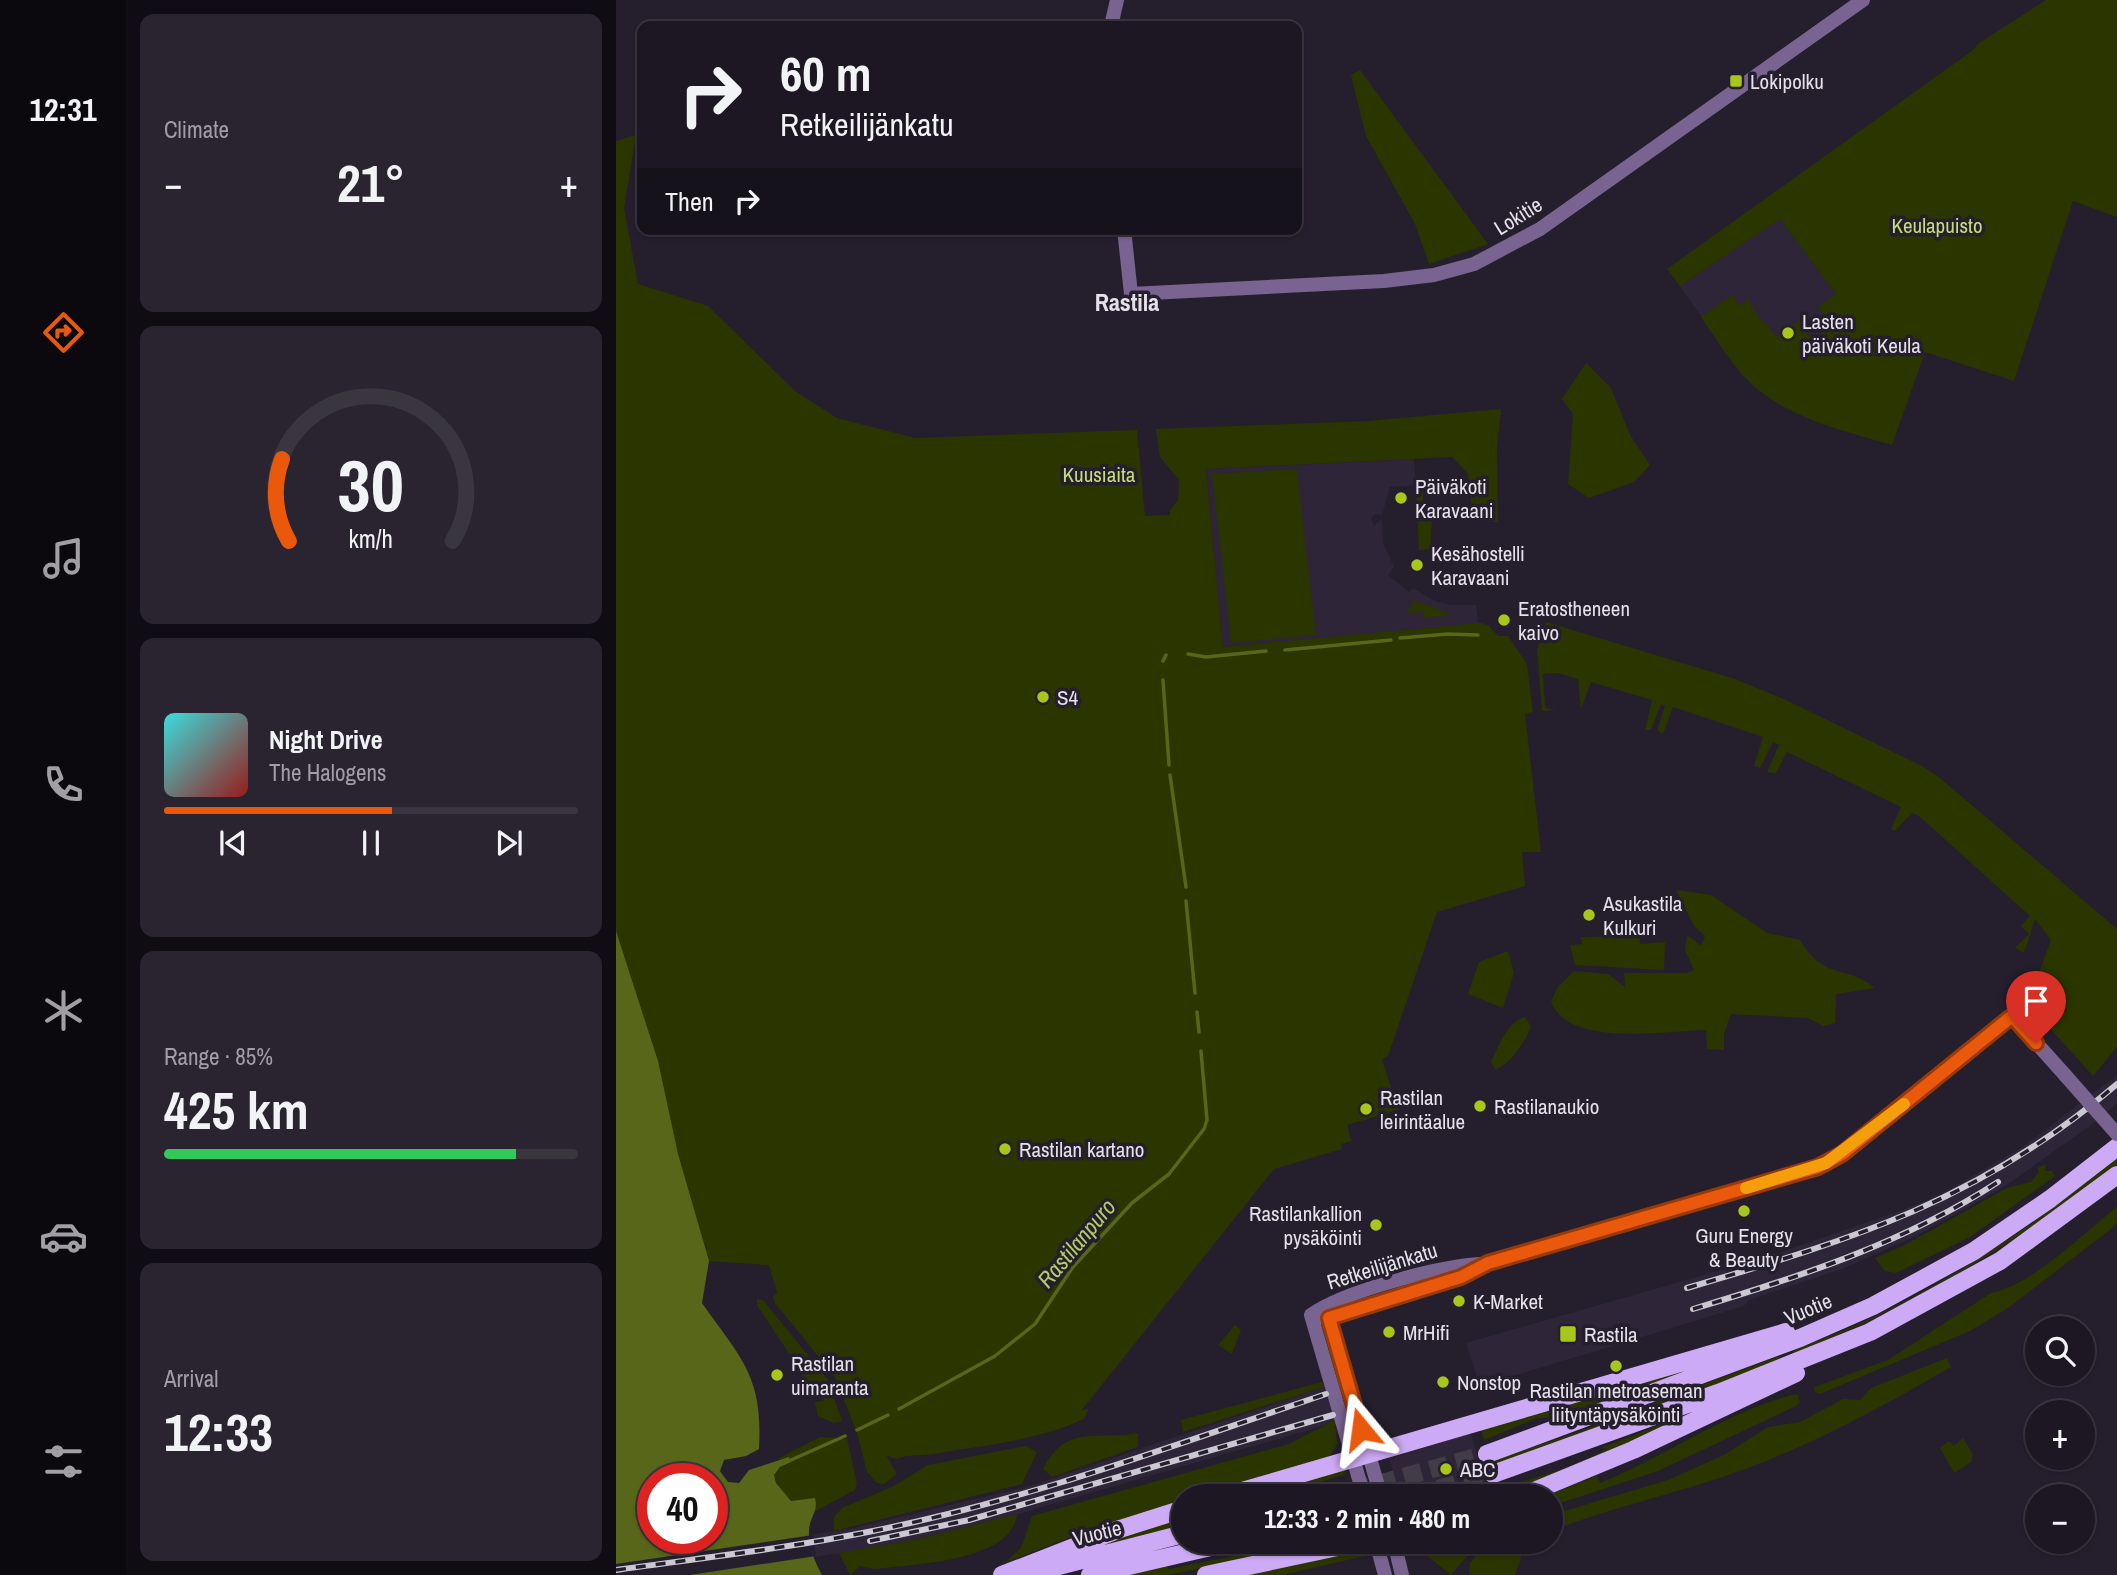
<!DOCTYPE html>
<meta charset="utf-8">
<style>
body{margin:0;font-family:"Archivo Narrow",sans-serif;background:#29242f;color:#f1f3f6;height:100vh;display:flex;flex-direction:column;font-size:26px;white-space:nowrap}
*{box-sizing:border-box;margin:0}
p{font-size:23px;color:#a09fa5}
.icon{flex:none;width:38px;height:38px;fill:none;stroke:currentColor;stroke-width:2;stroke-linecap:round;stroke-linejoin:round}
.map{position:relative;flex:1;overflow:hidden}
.sheet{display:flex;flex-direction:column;gap:14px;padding:14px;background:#0f0d13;width:490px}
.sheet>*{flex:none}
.guide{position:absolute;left:21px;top:21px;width:665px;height:214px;border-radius:14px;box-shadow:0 2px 5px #0004,0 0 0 2px #3a3640;background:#1c1722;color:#f1f3f6;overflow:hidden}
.fabs{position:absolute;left:1409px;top:1316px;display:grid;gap:14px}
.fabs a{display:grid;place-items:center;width:70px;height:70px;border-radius:50%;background:#1c1722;box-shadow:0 2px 5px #0004,0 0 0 2px #3a3640;font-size:35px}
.speed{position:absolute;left:21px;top:1463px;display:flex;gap:14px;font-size:35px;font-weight:700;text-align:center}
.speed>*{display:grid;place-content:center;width:91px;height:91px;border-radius:50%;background:#1c1722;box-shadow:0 2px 5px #0004,0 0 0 2px #3a3640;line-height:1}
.speed .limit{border:10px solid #d22;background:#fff;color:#111}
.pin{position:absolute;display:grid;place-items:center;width:60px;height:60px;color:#fff;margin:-72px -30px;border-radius:50% 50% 50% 0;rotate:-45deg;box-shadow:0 0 7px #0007}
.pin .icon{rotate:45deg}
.me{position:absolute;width:77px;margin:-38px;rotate:344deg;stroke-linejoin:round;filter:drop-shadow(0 0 5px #0008)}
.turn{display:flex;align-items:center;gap:24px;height:147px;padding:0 28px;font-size:32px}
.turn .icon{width:91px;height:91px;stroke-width:2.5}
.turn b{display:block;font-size:49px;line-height:60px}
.then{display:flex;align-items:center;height:66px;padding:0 28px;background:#0003;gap:14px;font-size:26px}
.big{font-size:52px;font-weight:800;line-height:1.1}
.sheet .widget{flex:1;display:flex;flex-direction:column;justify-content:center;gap:10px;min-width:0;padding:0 24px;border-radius:14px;background:#29242f}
.sheet .dial{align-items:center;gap:0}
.dial svg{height:182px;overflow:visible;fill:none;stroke:#3a3640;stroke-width:7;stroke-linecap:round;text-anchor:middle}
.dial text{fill:#f1f3f6;stroke:none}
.song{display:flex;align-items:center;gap:21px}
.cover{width:84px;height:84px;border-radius:10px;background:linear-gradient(135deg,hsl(180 70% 55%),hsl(0 70% 35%))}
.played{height:7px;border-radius:4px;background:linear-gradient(90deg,#ea580c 55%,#3a3640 55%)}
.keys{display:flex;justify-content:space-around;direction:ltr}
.heat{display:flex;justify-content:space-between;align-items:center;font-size:38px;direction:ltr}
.charge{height:10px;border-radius:5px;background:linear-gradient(90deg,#34c759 85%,#3a3640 0)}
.trip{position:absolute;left:555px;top:1484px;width:392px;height:70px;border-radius:35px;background:#1c1722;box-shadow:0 2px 5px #0004,0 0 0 2px #3a3640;font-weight:800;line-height:70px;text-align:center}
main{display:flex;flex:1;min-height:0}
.tab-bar{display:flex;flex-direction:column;width:126px;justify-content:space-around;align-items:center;background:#0b090e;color:#a09fa5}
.tab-bar .icon{width:49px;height:49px}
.tab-bar .selected{color:#ea580c}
.tab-bar b{font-size:32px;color:#f1f3f6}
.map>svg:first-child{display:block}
</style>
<main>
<nav class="tab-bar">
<b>12:31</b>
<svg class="icon selected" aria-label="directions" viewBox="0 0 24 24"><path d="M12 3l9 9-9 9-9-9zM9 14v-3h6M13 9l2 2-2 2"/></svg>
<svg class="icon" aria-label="music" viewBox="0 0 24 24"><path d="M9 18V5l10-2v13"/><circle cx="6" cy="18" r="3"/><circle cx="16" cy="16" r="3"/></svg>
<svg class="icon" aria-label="phone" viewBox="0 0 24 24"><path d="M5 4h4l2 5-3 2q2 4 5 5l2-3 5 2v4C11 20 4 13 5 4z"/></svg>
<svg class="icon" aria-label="climate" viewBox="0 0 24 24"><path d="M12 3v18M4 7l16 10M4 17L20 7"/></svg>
<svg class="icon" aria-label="car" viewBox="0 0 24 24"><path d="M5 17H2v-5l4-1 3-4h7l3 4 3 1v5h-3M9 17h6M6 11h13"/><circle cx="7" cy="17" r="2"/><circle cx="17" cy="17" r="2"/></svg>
<svg class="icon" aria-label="filters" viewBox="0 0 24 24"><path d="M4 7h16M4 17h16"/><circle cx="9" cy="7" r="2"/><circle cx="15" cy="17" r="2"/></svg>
</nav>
<section class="sheet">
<div class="widget"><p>Climate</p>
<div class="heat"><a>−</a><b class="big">21°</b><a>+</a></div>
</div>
<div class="widget dial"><svg viewBox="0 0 100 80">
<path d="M14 69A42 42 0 1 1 86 69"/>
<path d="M14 69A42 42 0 0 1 11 33" stroke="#ea580c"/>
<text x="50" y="56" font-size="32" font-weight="700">30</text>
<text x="50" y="72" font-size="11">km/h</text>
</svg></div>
<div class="widget">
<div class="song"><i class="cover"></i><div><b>Night Drive</b><p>The Halogens</p></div></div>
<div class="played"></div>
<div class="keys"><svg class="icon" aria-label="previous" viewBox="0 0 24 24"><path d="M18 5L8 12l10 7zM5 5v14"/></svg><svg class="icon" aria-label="pause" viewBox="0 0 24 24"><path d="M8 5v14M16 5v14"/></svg><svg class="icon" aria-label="next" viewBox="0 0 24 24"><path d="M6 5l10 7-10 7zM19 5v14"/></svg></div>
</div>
<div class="widget"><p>Range · 85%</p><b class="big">425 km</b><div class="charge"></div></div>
<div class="widget"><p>Arrival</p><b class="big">12:33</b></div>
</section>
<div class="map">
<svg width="1501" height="1575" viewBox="0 0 1501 1575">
<rect width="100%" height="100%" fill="#251f2d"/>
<path fill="#2e2539" d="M 1164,218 L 1260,348 L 1166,406 L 1127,376 L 1064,286 Z
M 798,459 L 800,485 L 774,487 L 766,515 L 759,514 L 755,518 L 758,526 L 766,519 L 767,543 L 778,567 L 772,575 L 793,592 L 797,588 L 819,601 L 834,605 L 860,605 L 862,624 L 607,647 L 590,469 Z
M 1501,1075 L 1501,1103 L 1478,1123 L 1386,1188 L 1302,1235 L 1226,1269 L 1133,1300 L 1128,1306 L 864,1386 L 850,1343 L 1151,1257 L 1298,1206 L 1329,1192 L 1408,1146 Z
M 708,1387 L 719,1420 L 710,1425 L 364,1525 L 267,1547 L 74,1575 L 0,1575 L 0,1564 L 233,1529 L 411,1487 Z
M 854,1431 L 873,1496 L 785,1496 L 772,1455 Z"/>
<path fill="#2b3500" d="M 1430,0 L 1501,0 L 1501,217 L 1457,201 L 1398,381 L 1309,352 L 1276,445 C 1225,430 1162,416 1126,374 C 1111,357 1098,336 1085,317 L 1116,295 L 1124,306 L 1133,300 L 1146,322 L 1148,321 L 1160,337 L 1183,321 L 1196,340 L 1216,326 L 1202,307 L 1220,294 L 1164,219 L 1064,286 L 1051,269 L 1356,51 L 1363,43 Z
M 744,70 L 872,244 L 813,264 L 799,224 L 750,136 L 735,75 Z
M 20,135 L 8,208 L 22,284 L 92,306 L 179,391 L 221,418 L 299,438 L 521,430 L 529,516 L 554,515 L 554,510 L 562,501 L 563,480 L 544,457 L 540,429 L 752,421 L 885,409 L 881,448 L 882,522 L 857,521 L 852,474 L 836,457 L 590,469 L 607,647 L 864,623 L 872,625 L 882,636 L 892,636 L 911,664 L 917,712 L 909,714 L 925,852 L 906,852 L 909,886 L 821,912 L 772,1056 L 766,1059 L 782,1110 L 731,1125 L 735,1141 L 725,1144 L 726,1149 L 658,1169 L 465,1411 L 473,1408 L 468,1419 C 420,1441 369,1445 317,1454 C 303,1456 292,1454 280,1459 L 270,1455 L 281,1474 L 268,1484 L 261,1483 L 251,1472 L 241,1433 L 219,1377 L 159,1303 L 157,1297 L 161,1292 L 153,1265 L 93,1261 L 78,1274 L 0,1114 L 0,141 Z
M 970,363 L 995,388 L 1014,435 L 1034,465 L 1018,482 L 973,498 L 952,484 L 957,414 L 946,399 Z
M 681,469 L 700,635 L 615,643 L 596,474 Z
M 815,479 L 829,483 L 833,492 L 827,488 L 820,494 L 807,487 L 807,513 L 816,520 L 814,549 L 803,550 L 800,483 Z
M 798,600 L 836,615 L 807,618 L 807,612 L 791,613 Z
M 930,622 L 1119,679 L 1170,700 L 1306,766 L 1324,778 L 1501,929 L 1501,1047 L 1477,1076 L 1421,1014 L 1415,995 L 1435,940 L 1419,919 L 1408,953 L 1399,948 L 1413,934 L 1405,926 L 1414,916 L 1303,816 L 1296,813 L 1279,831 L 1275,829 L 1285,807 L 1171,752 L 1160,773 L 1151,772 L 1163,745 L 1157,742 L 1144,768 L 1138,766 L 1147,737 L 1057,707 L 1047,734 L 1041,730 L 1049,706 L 1045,704 L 1035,730 L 1029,730 L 1036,700 L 975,682 L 965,709 L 962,679 L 942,673 L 927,674 L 929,708 L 940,710 L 926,711 L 921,650 Z
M 1060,890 L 1095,895 L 1151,933 L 1184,940 C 1208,981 1230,964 1259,988 L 1220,994 L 1219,1023 L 1207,1026 L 1192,1018 L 1115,1014 L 1108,1034 L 1108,1050 L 1091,1049 L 1090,1030 C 1049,1031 953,1048 935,1002 L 941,988 L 958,971 L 992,974 L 1009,987 L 1008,973 L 1071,973 L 1078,970 L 1069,950 L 1071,935 L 1085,946 L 1089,936 L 1078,926 Z
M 1016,932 L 1023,932 L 1024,944 L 1049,942 L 1048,970 L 959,965 L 954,945 L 966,944 L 965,937 L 1016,936 Z
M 892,951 L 898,973 L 887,1008 L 852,994 L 863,962 Z
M 908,1017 L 915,1026 C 910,1042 894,1063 880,1070 L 875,1062 C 883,1046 889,1025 908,1017 Z
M 1501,1158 L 1501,1164 C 1399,1245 1298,1305 1177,1354 L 1178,1350 C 1297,1308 1404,1237 1501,1158 Z
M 1430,1164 L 1429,1171 L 1436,1171 L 1439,1176 L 1354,1237 L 1280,1273 L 1269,1271 L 1259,1258 L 1287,1246 L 1391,1188 L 1415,1182 L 1423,1172 L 1421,1168 Z
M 1501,1207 L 1501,1222 L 1495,1229 L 1392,1308 L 1354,1331 L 1204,1394 L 1198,1391 L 1199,1387 L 1272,1360 L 1375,1293 C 1417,1285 1466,1234 1501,1207 Z
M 141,1299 L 147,1300 L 212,1380 L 226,1421 L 218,1423 L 202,1416 L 199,1402 L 208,1401 L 205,1390 L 197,1390 L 141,1305 Z
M 619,1325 L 625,1330 L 616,1354 L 602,1345 Z
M 1163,1356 L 1163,1361 L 968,1435 L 876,1465 L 875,1461 L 962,1432 Z
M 1331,1358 L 1335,1367 C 1269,1405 1200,1443 1129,1469 C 1065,1493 998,1506 935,1531 L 935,1515 L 1052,1480 L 1108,1455 L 1152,1427 L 1184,1422 L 1227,1399 L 1244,1400 L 1255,1388 Z
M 1078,1368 L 966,1410 L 954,1412 L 952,1408 L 930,1418 L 921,1418 L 868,1440 L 865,1430 Z
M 706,1382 L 708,1387 L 567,1432 L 565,1420 Z
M 1181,1394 L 1184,1402 L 1180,1406 L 1042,1471 L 935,1506 L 934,1496 L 930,1496 L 981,1476 L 984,1483 C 1050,1457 1114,1409 1181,1394 Z
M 1090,1407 L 915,1488 L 888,1496 L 883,1492 L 886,1488 L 951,1468 L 992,1449 L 985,1448 Z
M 719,1420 L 721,1445 L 712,1458 L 704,1462 L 583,1496 L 567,1496 L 567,1501 L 476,1529 L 388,1563 L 405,1548 L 416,1516 L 673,1444 Z
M 522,1433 L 522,1447 L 436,1477 L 427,1469 C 451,1423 480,1441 522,1433 Z
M 204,1437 L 231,1439 L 241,1483 L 239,1490 L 196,1513 C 179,1504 163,1495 158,1475 L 164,1467 L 163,1458 Z
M 1347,1438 L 1357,1454 L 1355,1462 L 1338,1473 L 1324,1448 L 1333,1441 L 1338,1446 Z
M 410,1446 L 421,1452 L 406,1484 L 218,1531 L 218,1517 L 226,1508 L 278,1486 L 312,1465 Z
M 728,1470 L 730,1474 C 697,1484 667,1496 633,1496 Z
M 401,1514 C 396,1562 297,1564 259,1569 L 244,1566 L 234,1575 L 223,1553 L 303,1539 Z
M 567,1516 L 567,1525 L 464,1553 L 463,1549 Z
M 688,1542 L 712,1542 L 552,1575 L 514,1575 L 550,1566 L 553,1569 Z
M 833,1542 L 863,1542 L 835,1575 L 804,1550 Z
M 871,1542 L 910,1542 L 899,1575 L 853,1575 L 854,1563 Z
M 735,1553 L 749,1556 L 666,1575 L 623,1575 Z"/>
<path fill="#576618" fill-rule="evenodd" d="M 0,931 L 42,1061 L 62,1154 L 93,1261 L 86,1303 C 126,1360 147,1376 143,1449 L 130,1456 L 108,1460 L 104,1471 L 112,1482 L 123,1483 L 133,1470 L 173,1457 L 175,1462 L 164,1467 L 158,1475 L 160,1483 L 175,1501 L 199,1498 C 203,1511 193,1518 193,1531 C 192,1547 199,1562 206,1575 L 0,1575 ZM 37,1479 L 96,1479 L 96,1538 L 37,1538 Z"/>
<path fill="#251f2d" d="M 197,1535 L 200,1556 L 74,1575 L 0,1575 L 0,1564 Z"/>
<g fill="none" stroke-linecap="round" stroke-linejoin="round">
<path stroke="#576618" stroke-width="3.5" d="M 784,638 L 832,634 L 862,635
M 669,650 L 775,640
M 572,654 L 590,657 L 650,651
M 547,661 L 550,655
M 547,680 L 553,765
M 554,775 L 570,887
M 570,901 L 579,993
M 581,1012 L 583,1032
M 283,1409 L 379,1356 L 419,1324 L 457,1267 L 516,1203 L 553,1174 L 588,1129 L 591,1120 L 585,1051
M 241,1430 L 272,1415
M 175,1460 L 229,1436"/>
<path stroke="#423c49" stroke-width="18" stroke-dasharray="18 9" stroke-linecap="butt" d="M 736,1491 L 871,1454
M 796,1496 L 877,1474"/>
<path stroke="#796491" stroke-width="14" d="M 495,26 L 501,0
M 508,229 L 515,294 L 768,281 L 818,275 L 858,264 L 924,229 L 1247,0
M 695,1315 L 713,1319 L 845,1277 L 872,1263 L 1202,1167 L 1226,1154 L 1396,1016 L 1449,1075
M 695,1315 L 748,1496
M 695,1315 C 728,1291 821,1267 863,1264
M 713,1319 L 765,1496
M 760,1542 L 769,1575
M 778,1542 L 786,1575"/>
<path stroke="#cdaaf5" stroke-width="18" d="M 871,1454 L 1184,1338 L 1257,1306 L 1358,1251 L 1434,1199 L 1501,1147
M 877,1474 L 1102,1393 L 1254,1332 L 1384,1261 L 1501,1175
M 609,1496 L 1170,1332
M 717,1496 L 736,1491
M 906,1496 L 1017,1450 L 1180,1373
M 386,1575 L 504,1529 L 567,1509
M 408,1575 L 567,1534
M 474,1575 L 616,1542
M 590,1575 L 745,1542"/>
<defs>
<path id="rail" d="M 1071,1288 C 1238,1239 1365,1200 1501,1084
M 1077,1309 C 1183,1277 1288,1243 1382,1182
M 254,1541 L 353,1520 L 717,1415
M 0,1570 C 86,1558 173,1548 257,1531 C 412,1500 561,1444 710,1394"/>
</defs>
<use href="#rail" stroke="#ccc8d2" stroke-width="6"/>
<use href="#rail" stroke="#251f2d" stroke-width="3.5" stroke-dasharray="10" stroke-linecap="butt"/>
<path stroke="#796491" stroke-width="14" d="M 1449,1075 L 1501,1134"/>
</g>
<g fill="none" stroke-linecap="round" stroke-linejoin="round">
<defs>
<path id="route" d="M 745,1429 L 713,1318 L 845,1277 L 872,1263 L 1202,1167 L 1226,1154 L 1396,1016 L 1420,1043"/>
</defs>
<use href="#route" stroke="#983908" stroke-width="18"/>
<use href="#route" stroke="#ea580c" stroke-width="12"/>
<path stroke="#f59e0b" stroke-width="12" d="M 1130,1188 L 1210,1163 L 1288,1104"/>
</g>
<g fill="#a9c71b" stroke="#251f2d" stroke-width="2.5">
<rect x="1113" y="74" width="14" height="14" rx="3.5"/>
<circle cx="1172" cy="333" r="7"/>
<circle cx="785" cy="498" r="7"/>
<circle cx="801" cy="565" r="7"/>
<circle cx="888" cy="620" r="7"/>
<circle cx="427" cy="697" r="7"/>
<circle cx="973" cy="915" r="7"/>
<circle cx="864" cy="1106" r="7"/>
<circle cx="750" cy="1109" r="7"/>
<circle cx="389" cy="1149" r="7"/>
<circle cx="1128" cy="1211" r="7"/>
<circle cx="760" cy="1225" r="7"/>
<circle cx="843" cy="1301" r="7"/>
<circle cx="773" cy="1332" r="7"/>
<rect x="943" y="1325" width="18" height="18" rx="3.5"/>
<circle cx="1000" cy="1366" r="7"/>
<circle cx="161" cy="1375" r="7"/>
<circle cx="827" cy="1382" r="7"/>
<circle cx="830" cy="1469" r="7"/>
</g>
<g text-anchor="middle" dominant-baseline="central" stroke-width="7" stroke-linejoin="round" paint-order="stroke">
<g font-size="21" fill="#e5e1ea" stroke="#251f2d" text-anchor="start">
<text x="1134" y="81">Lokipolku</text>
<text x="1186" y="321">Lasten<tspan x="1186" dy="24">päiväkoti Keula</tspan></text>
<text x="799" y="486">Päiväkoti<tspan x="799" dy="24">Karavaani</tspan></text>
<text x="815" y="553">Kesähostelli<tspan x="815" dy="24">Karavaani</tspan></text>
<text x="902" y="608">Eratostheneen<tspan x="902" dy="24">kaivo</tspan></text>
<text x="441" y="697">S4</text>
<text x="987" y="903">Asukastila<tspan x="987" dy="24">Kulkuri</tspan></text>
<text x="764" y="1097">Rastilan<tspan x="764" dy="24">leirintäalue</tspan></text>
<text x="878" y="1106">Rastilanaukio</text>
<text x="403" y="1149">Rastilan kartano</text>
<text x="746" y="1213" text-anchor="end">Rastilankallion<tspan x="746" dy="24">pysäköinti</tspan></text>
<text x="1128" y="1235" text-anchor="middle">Guru Energy<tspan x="1128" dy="24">&amp; Beauty</tspan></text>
<text x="857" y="1301">K-Market</text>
<text x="787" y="1332">MrHifi</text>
<text x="968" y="1334">Rastila</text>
<text x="175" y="1363">Rastilan<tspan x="175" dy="24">uimaranta</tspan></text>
<text x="841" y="1382">Nonstop</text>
<text x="1000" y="1390" text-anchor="middle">Rastilan metroaseman<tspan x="1000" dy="24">liityntäpysäköinti</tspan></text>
<text x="844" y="1469">ABC</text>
</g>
<g font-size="21" fill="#e5e1ea" stroke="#251f2d">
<text transform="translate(902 216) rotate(-32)">Lokitie</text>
<text transform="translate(766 1266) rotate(-17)">Retkeilijänkatu</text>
<text transform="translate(1192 1309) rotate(-23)">Vuotie</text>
<text transform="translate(481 1533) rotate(-14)">Vuotie</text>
</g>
<g font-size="21" fill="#c5de77" stroke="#251f2d">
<text x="1321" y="225">Keulapuisto</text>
<text x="483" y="474">Kuusiaita</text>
</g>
<g font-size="23" font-style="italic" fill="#b4cc65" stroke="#251f2d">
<text transform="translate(460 1243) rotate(-50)">Rastilanpuro</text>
</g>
<g font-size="24" font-weight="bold" fill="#e5e1ea" stroke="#251f2d">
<text x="511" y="302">Rastila</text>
</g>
</g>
</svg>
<div class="fabs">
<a><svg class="icon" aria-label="search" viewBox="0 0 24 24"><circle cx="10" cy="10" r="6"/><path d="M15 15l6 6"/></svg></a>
<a>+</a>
<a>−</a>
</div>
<div class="speed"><div class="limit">40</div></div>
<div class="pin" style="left:1420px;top:1043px;background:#d93025"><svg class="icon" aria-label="arrive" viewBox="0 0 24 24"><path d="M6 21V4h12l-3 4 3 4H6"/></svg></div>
<svg class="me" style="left:745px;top:1429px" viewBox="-20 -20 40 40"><path d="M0-17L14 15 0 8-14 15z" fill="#ea580c" stroke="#fff" stroke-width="4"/></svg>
<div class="trip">12:33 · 2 min · 480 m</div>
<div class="guide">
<div class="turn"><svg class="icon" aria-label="right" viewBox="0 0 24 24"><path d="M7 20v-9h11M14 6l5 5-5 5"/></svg><div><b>60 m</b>Retkeilijänkatu</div></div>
<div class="then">Then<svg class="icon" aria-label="right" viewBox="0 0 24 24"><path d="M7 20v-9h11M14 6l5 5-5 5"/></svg></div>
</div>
</div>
</main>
